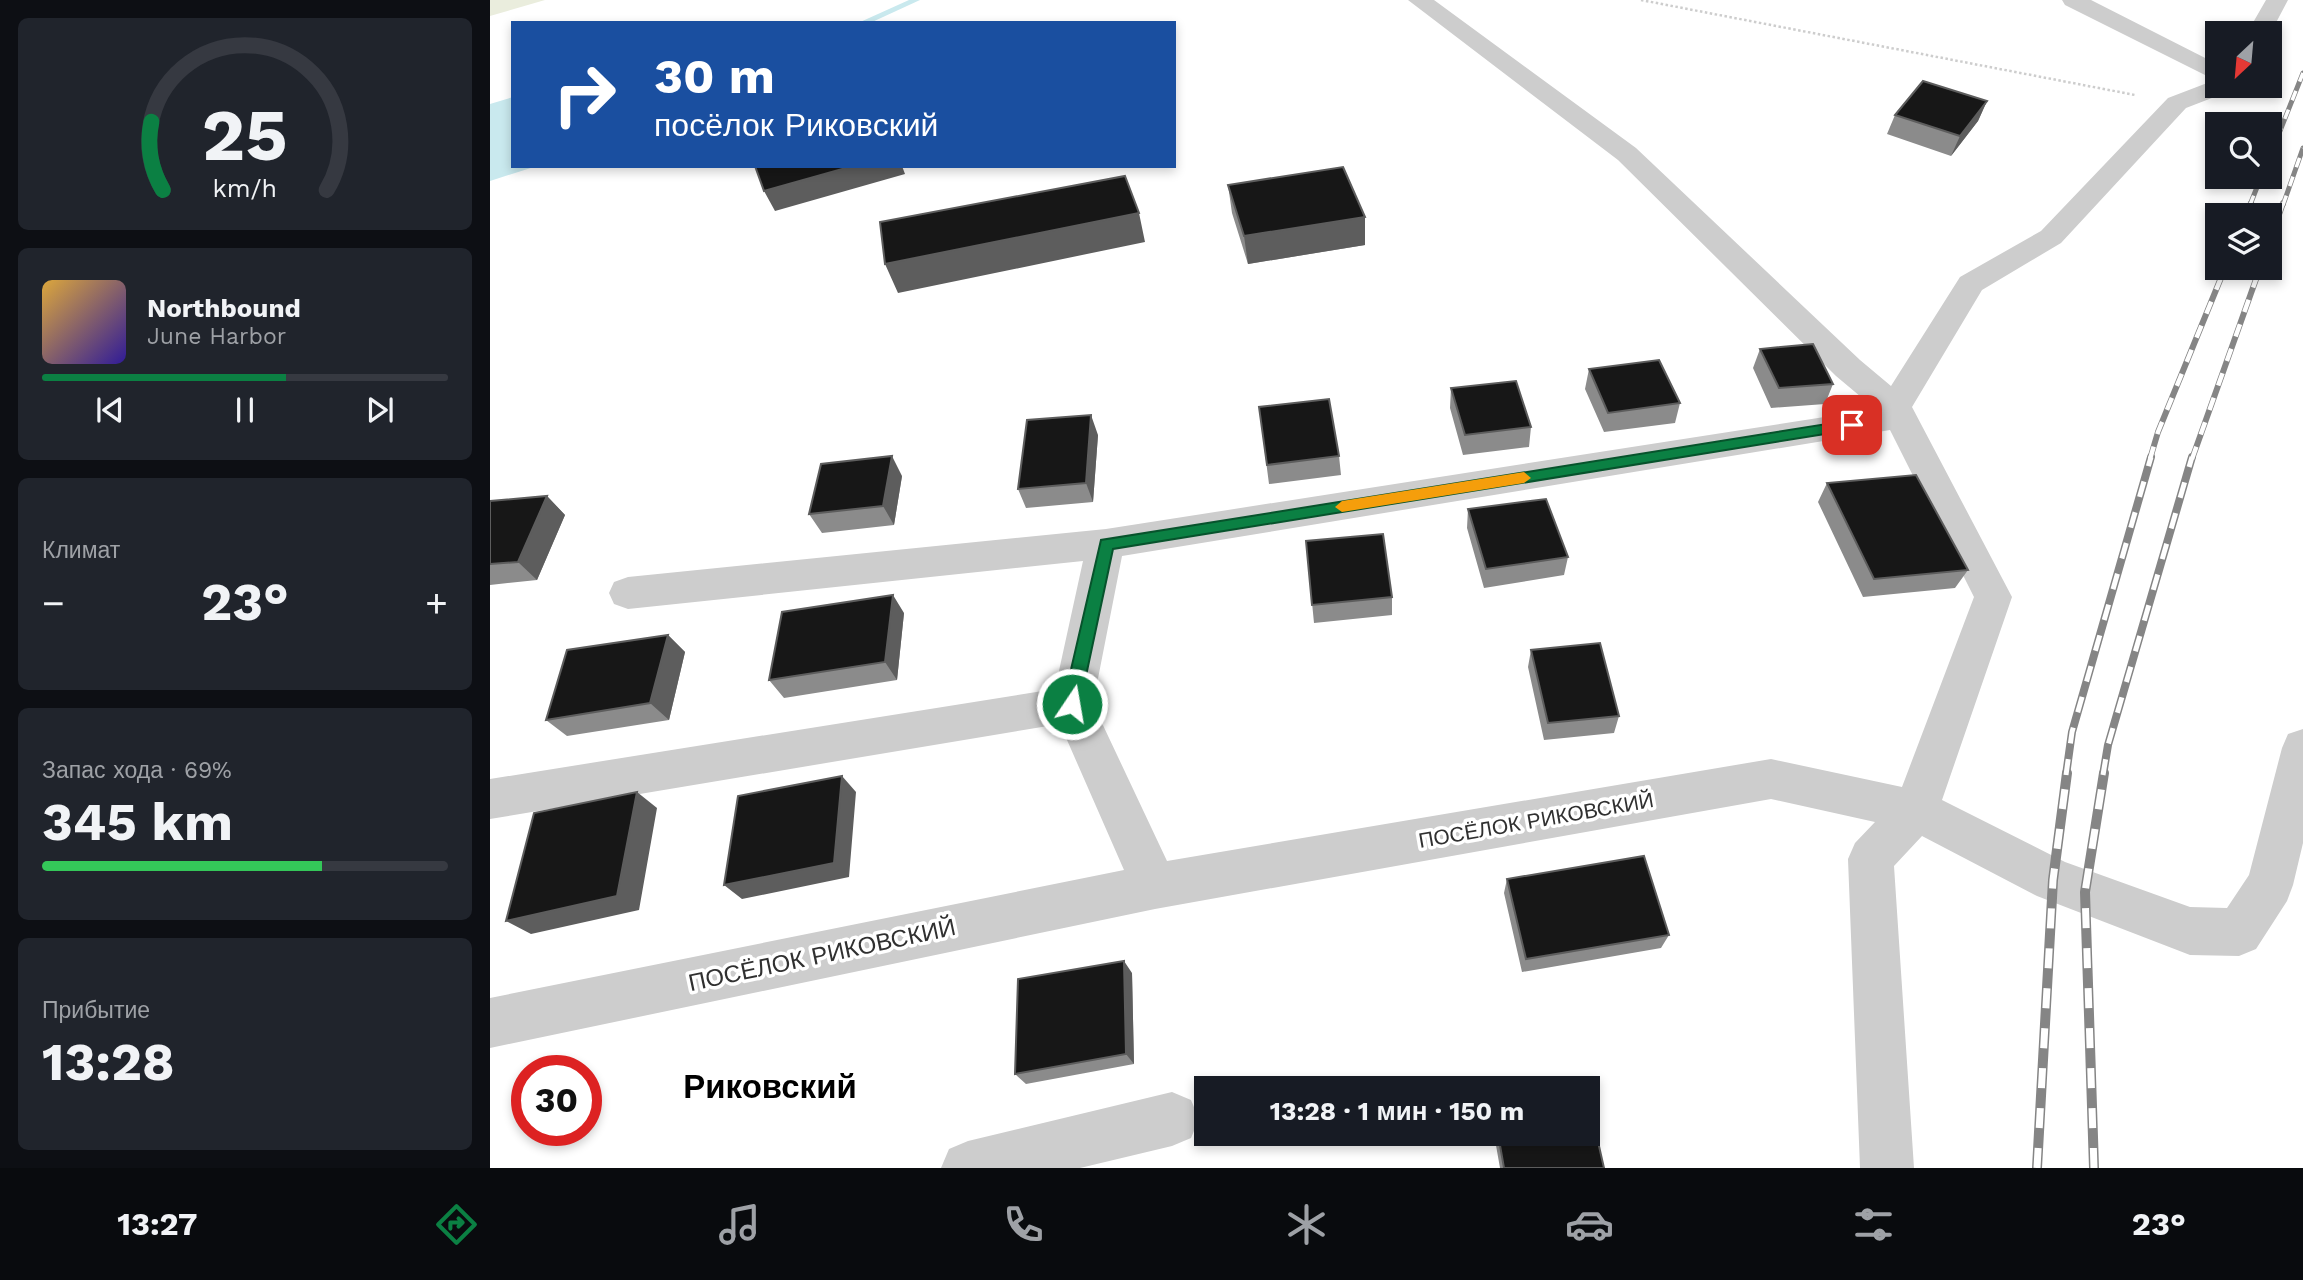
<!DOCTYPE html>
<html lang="ru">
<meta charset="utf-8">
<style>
body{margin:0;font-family:"Work Sans",sans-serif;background:#20242c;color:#f1f3f6;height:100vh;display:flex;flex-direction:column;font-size:26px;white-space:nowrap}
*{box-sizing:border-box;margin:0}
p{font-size:23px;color:#9ea1a6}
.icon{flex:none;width:38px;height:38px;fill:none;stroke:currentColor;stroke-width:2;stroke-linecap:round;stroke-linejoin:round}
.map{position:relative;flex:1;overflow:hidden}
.panel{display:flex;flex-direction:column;gap:18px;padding:18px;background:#0d0f14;width:490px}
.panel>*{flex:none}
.banner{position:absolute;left:21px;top:21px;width:665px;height:147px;border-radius:0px;box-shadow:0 4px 10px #0003;background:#1a4fa0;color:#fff;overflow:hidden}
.needle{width:46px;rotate:206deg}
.tools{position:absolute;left:1715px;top:21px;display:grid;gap:14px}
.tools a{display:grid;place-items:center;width:77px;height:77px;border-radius:0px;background:#171b24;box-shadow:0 4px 10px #0003;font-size:35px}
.speed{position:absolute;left:21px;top:1055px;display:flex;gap:14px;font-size:35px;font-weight:700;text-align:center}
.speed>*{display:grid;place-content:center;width:91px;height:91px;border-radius:50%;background:#171b24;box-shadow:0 4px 10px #0003;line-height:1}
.speed .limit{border:10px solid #d22;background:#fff;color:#111}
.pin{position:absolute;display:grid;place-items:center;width:60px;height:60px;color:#fff;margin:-30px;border-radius:14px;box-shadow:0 4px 10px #0006}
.me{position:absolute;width:77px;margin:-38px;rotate:12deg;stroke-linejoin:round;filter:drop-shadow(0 0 5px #0008)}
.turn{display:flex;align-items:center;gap:24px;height:147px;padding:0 28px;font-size:32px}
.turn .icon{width:91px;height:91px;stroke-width:2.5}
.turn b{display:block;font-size:49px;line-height:60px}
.big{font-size:52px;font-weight:700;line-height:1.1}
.panel .widget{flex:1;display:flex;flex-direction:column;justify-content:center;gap:10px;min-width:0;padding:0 24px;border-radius:10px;background:#20242c}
.panel .dial{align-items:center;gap:0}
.dial svg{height:182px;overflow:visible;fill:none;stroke:#363941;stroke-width:7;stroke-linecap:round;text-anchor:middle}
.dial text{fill:#f1f3f6;stroke:none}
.song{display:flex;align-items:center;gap:21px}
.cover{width:84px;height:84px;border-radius:10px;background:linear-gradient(135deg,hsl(40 70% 55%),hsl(250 70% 35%))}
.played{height:7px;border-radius:4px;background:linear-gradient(90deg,#0b8043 60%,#363941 60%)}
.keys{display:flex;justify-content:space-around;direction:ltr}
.heat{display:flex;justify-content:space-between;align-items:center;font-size:38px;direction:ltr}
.charge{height:10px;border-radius:5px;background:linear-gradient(90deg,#34c759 69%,#363941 0)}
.trip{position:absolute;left:704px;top:1076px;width:406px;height:70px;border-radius:0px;background:#171b24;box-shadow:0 4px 10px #0003;font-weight:700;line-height:70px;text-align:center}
.dock{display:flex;height:112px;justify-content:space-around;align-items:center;background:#090b0e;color:#9ea1a6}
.dock .icon{width:49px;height:49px}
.dock .active{color:#0b8043}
.dock b{font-size:32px;color:#f1f3f6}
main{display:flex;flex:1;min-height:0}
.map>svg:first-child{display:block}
</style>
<main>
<section class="panel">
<div class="widget dial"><svg viewBox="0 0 100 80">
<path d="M14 69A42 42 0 1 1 86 69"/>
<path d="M14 69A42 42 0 0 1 9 39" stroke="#0b8043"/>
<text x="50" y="56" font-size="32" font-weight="700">25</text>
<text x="50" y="72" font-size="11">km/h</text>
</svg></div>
<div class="widget">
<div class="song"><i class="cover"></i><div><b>Northbound</b><p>June Harbor</p></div></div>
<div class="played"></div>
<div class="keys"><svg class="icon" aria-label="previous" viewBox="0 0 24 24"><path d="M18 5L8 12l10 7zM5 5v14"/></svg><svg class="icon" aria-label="pause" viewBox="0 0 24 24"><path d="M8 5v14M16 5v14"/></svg><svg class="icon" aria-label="next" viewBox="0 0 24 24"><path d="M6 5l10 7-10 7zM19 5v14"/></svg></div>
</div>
<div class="widget"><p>Климат</p>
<div class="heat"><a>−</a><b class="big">23°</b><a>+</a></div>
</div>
<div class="widget"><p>Запас хода · 69%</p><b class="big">345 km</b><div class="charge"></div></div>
<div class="widget"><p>Прибытие</p><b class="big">13:28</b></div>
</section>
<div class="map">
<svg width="1813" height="1168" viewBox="0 0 1813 1168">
<rect width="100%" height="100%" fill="#fff"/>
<path fill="#eaeddd" d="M 0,0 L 55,0 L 0,16 Z"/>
<path fill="#c9e9ee" d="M 23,97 L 23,166 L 47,166 L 0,181 L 0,104 Z"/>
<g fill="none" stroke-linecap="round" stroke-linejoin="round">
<path fill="#c9e9ee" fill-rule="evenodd" d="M 419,0 L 430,0 L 380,23 L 368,23 Z"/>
<path stroke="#cdcdcd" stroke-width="2.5" stroke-dasharray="2.5 2.5" stroke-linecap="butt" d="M 1151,0 L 1645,95"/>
<path fill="#cdcdcd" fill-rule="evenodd" d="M 918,0 L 944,0 L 1146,148 L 1370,360 L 1401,386 L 1470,277 L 1551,231 L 1678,98 L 1725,80 L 1575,5 L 1572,0 L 1601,0 L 1727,64 L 1727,86 L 1743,86 L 1740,91 L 1696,108 L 1571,243 L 1492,290 L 1422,407 L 1522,597 L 1452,800 L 1575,862 L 1700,907 L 1737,908 L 1759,875 L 1792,748 L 1798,734 L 1813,729 L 1813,843 L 1803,885 L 1797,901 L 1766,949 L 1749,956 L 1700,955 L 1547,896 L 1432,836 L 1404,866 L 1424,1168 L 1370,1168 L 1358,859 L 1365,843 L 1385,822 L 1281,799 L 665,909 L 0,1048 L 0,998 L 634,870 L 570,724 L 0,819 L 0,779 L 565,689 L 593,561 L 138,609 L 124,604 L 119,593 L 124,582 L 138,577 L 616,529 L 1379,410 L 1383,407 L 1346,376 L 1128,160 ZM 1400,430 L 1484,597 L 1412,787 L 1281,759 L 677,861 L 603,704 L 632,556 Z
M 1776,0 L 1798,0 L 1780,34 L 1757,33 Z
M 682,1092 L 701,1100 L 709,1119 L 701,1138 L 682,1146 L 590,1168 L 451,1168 L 459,1149 L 478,1141 Z"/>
<defs>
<path id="rail-far3" d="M 1780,156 L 1813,73
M 1760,205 L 1771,177
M 1793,205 L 1813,148"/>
<path id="rail-far2" d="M 1756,215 L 1761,203
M 1780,240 L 1793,203
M 1660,459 L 1668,432 L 1735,268
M 1702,459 L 1770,268"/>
<path id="rail-far1" d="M 1576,775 L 1582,732 L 1661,457
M 1613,775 L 1618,745 L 1702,457"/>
<path id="rail" d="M 1547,1168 L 1563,880 L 1577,773
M 1604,1168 L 1595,892 L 1614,773"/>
</defs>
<use href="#rail-far3" stroke="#858585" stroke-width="5"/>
<use href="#rail-far2" stroke="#858585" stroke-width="6"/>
<use href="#rail-far1" stroke="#858585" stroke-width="8"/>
<use href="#rail" stroke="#858585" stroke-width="10"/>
<use href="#rail-far3" stroke="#fff" stroke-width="3.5" stroke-dasharray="10" stroke-linecap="butt"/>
<use href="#rail-far2" stroke="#fff" stroke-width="4.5" stroke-dasharray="13" stroke-linecap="butt"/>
<use href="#rail-far1" stroke="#fff" stroke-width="5" stroke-dasharray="16" stroke-linecap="butt"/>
<use href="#rail" stroke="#fff" stroke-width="7" stroke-dasharray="20" stroke-linecap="butt"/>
</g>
<path fill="#8b8b8b" d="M 1497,101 L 1488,121 L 1461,156 L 1397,134 L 1405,115 Z
M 738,185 L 875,217 L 875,245 L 758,264 L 742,213 Z
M 1270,349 L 1343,384 L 1335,404 L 1281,408 L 1263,368 Z
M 1099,369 L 1190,403 L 1185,423 L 1114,432 L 1095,389 Z
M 961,388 L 1041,427 L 1039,447 L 973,455 L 960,408 Z
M 769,407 L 849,456 L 851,475 L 779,484 Z
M 608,435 L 603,502 L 536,508 L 528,489 Z
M 412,476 L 404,525 L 332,533 L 319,514 Z
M 1337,483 L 1478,570 L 1465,588 L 1373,597 L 1328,502 Z
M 57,496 L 75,515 L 47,580 L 0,585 L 0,501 Z
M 978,509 L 1078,557 L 1074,575 L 994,588 L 977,528 Z
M 816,541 L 902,597 L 902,615 L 824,623 Z
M 414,613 L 407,680 L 294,698 L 279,680 Z
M 178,635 L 195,652 L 179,720 L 77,736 L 56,720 Z
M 1041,650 L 1129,716 L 1124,733 L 1054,740 L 1038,667 Z
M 1017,879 L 1179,935 L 1171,948 L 1032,972 L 1014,893 Z
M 642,973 L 644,1064 L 536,1084 L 525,1074 Z
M 1004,1134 L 1097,1134 L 1114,1168 L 1010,1168 Z"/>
<path fill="#5d5d5d" d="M 1497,101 L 1488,121 L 1461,156 L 1470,136 Z
M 363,166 L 412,166 L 415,174 L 285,211 L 274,191 Z
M 649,213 L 655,242 L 408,293 L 395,264 Z
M 875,217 L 875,245 L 758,264 L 754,236 Z
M 601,415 L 608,435 L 603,502 L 596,483 Z
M 402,456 L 412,476 L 404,525 L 393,506 Z
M 57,496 L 75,515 L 47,580 L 28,562 Z
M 403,595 L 414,613 L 407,680 L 395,662 Z
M 178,635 L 195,652 L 179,720 L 160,703 Z
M 352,776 L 366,792 L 359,877 L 252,899 L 234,885 Z
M 147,792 L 167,808 L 149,910 L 41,934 L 16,921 Z
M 634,961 L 642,973 L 644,1064 L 636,1054 Z"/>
<path fill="#171717" stroke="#5d5d5d" stroke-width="2" d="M 1433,81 L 1497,101 L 1470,136 L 1405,115 Z
M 265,166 L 363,166 L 274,191 Z
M 853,167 L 875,217 L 754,236 L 738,185 Z
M 635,176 L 649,213 L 395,264 L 390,222 Z
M 1323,344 L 1343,384 L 1289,388 L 1270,349 Z
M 1169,360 L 1190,403 L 1118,413 L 1099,369 Z
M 1026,381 L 1041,427 L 975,435 L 961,388 Z
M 839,399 L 849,456 L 777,465 L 769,407 Z
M 601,415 L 596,483 L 528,489 L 537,420 Z
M 402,456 L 393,506 L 319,514 L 331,464 Z
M 1426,475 L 1478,570 L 1384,579 L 1337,483 Z
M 57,496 L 28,562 L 0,564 L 0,501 Z
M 1056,499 L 1078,557 L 996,569 L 978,509 Z
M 893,534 L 902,597 L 822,605 L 816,541 Z
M 403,595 L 395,662 L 279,680 L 292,612 Z
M 178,635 L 160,703 L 56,720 L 77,650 Z
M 1110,643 L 1129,716 L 1058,723 L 1041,650 Z
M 352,776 L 344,863 L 234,885 L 248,796 Z
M 147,792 L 127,896 L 16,921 L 44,813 Z
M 1154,856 L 1179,935 L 1036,959 L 1017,879 Z
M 634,961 L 636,1054 L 525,1074 L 528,979 Z
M 1097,1111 L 1101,1111 L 1114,1168 L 1014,1168 L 1008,1134 L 1097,1134 Z"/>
<path fill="#0b8043" stroke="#07532c" stroke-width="2" d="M 1362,420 L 1369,425 L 1366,429 L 623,549 L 590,704 L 588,709 L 582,711 L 576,709 L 573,704 L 611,540 Z"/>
<path fill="#f59e0b" d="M 1034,472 L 1041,478 L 1034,483 L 852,512 L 845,507 L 852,501 Z"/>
<g text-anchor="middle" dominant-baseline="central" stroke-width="7" stroke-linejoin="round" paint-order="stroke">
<g font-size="21" fill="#303030" stroke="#fff">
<text transform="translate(1046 820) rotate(-10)">ПОСЁЛОК РИКОВСКИЙ</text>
</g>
<g font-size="24" fill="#303030" stroke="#fff">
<text transform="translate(332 955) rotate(-12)">ПОСЁЛОК РИКОВСКИЙ</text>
</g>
<g font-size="33" font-weight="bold" fill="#000" stroke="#fff">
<text x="280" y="1086">Риковский</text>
</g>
</g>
</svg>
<div class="tools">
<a><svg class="needle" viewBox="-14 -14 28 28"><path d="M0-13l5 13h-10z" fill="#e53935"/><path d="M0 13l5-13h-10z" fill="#9ea1a6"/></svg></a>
<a><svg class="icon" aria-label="search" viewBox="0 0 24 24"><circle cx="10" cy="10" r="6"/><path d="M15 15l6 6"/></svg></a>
<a><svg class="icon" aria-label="layers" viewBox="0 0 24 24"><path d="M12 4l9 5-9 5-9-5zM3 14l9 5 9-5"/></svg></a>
</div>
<div class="speed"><div class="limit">30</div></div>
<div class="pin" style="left:1362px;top:425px;background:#d93025"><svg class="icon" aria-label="arrive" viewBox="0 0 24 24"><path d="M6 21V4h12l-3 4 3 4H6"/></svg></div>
<svg class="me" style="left:582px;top:704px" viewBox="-20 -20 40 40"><circle r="17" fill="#0b8043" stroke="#fff" stroke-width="3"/><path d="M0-11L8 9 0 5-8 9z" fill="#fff"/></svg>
<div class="trip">13:28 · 1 мин · 150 m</div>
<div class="banner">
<div class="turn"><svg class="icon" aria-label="right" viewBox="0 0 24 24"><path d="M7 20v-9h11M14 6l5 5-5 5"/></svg><div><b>30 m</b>посёлок Риковский</div></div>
</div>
</div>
</main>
<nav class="dock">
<b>13:27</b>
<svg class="icon active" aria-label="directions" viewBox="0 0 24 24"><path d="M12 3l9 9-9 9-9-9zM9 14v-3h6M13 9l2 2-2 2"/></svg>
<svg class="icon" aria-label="music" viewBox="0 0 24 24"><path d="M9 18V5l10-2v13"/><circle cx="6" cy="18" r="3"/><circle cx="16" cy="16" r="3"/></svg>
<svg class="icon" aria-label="phone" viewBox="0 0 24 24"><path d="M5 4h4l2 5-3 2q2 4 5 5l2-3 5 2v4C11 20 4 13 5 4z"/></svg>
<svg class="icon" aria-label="climate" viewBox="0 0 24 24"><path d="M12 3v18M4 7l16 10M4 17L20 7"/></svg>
<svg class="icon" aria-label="car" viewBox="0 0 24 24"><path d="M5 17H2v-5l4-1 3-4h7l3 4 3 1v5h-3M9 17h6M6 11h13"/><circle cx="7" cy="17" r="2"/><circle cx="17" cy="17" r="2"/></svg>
<svg class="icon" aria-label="filters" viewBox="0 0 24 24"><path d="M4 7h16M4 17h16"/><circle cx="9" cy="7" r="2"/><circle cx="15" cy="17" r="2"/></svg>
<b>23°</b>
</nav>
